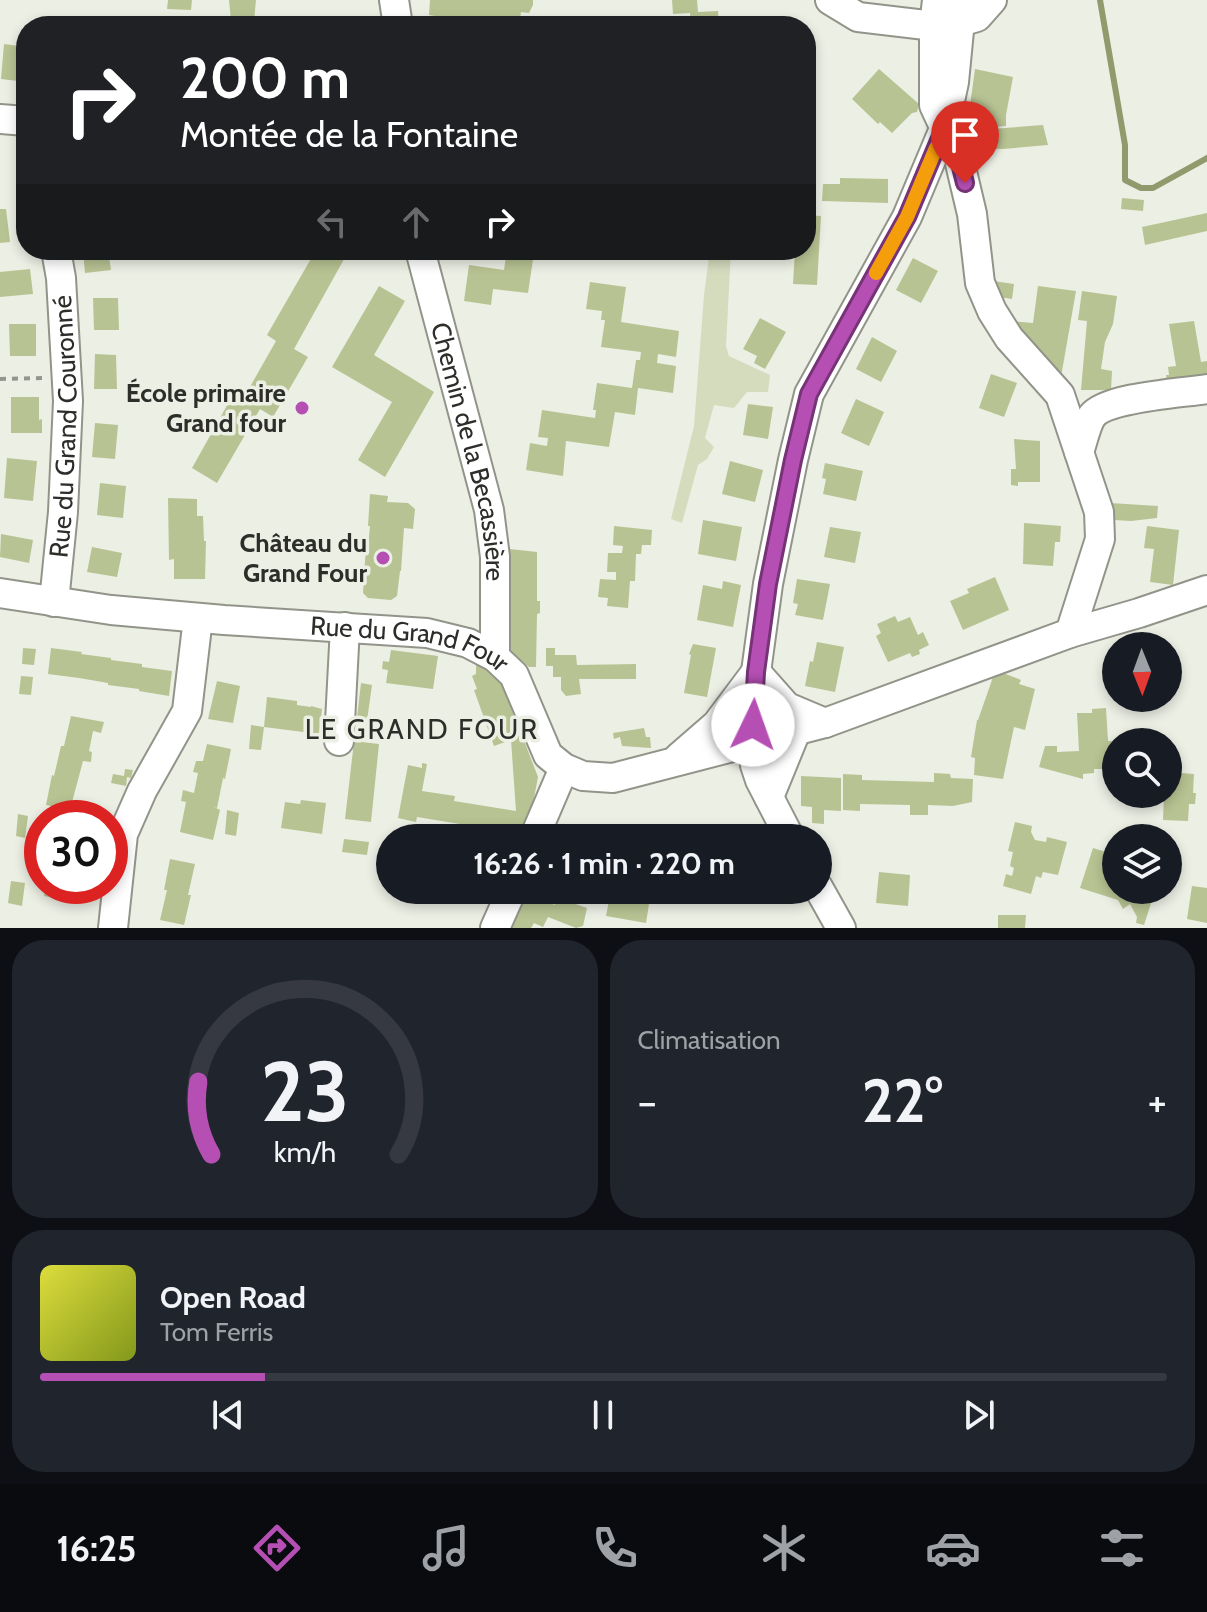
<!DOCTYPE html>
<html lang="fr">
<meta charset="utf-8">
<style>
body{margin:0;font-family:Cabin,sans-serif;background:#20242c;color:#f1f3f6;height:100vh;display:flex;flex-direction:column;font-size:30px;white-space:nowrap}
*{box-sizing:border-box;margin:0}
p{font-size:26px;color:#9ea1a6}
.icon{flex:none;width:44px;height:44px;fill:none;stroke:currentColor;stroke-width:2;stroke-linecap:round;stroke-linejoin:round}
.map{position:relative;height:928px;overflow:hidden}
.drawer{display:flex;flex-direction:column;gap:12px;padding:12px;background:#0d0f14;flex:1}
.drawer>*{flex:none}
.banner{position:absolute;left:16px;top:16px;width:800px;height:244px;border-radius:32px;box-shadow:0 4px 12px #0003;background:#202124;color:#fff;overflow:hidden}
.needle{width:52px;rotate:179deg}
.controls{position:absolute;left:1102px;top:632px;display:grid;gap:16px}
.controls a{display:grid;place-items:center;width:80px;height:80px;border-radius:50%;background:#171b24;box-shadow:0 4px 12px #0003;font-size:40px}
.speed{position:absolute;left:24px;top:800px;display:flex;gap:16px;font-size:40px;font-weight:700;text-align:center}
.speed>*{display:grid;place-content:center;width:104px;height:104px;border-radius:50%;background:#171b24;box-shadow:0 4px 12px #0003;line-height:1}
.speed .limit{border:12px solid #d22;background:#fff;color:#111}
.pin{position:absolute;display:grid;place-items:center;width:68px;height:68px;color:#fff;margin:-82px -34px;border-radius:50% 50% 50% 0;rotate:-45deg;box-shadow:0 0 8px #0007}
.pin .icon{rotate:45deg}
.me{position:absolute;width:88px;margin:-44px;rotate:3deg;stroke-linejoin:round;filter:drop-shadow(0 0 6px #0008)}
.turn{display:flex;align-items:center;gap:28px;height:168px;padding:0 32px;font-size:36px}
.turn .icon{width:104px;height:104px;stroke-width:2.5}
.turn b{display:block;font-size:56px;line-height:68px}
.lanes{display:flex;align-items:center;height:76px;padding:0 32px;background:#0003;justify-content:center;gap:40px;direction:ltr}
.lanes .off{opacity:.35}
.big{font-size:60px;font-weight:700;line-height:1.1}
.drawer .widget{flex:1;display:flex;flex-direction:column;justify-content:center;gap:12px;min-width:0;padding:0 28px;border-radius:32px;background:#20242c}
.drawer .dial{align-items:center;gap:0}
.dial svg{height:208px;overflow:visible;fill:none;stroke:#363941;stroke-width:7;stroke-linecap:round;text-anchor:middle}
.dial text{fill:#f1f3f6;stroke:none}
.song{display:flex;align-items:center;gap:24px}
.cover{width:96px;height:96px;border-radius:12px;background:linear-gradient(135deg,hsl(60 70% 55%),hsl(70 70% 35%))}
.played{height:8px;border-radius:4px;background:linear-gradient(90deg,#b54fb4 20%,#363941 20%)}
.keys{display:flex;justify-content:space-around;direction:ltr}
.heat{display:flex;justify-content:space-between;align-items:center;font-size:44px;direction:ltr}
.drawer .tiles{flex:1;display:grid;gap:12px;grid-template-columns:1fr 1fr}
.widget:last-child{grid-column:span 2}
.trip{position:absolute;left:376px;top:824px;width:456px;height:80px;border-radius:40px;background:#171b24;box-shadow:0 4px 12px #0003;font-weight:700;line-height:80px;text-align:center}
.dock{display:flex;height:128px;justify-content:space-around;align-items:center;background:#090b0e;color:#9ea1a6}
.dock .icon{width:56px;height:56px}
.dock .on{color:#b54fb4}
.dock b{font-size:36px;color:#f1f3f6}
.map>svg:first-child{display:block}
</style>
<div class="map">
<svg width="1207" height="928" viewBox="0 0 1207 928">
<rect width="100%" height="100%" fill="#ecefe4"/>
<path fill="#d5dcbe" d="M 710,250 L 731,250 L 726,346 L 729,356 L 770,375 L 768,392 L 747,392 L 734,408 L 714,405 L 705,438 L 714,447 L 707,459 L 698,465 L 682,523 L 671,519 L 694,426 L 704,295 Z"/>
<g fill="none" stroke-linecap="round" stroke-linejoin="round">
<path stroke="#909a6c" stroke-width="6" d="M 1100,0 L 1125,145 L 1125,180 L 1141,188 L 1153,188 L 1207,158"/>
</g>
<path fill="#b8c393" d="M 168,0 L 192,0 L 191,10 L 167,9 Z
M 229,0 L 256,0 L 254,21 L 231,21 Z
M 430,0 L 533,0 L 533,5 L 529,13 L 521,12 L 520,19 L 500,17 L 500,20 L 480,18 L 480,22 L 464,21 L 464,26 L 446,26 L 447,18 L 429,15 Z
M 672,0 L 697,0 L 698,12 L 718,11 L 719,26 L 691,26 L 690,13 L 673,14 Z
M 4,44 L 26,47 L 26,82 L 1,79 Z
M 879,69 L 919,104 L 917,112 L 912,113 L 892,133 L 880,122 L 878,124 L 852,99 Z
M 975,69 L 1013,77 L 1006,115 L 1006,126 L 992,127 L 992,129 L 1043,125 L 1048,145 L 1003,149 L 972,148 L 969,113 Z
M 840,178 L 888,179 L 888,203 L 822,201 L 823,184 L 840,184 Z
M 1122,198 L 1144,200 L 1143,211 L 1121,209 Z
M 0,209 L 6,209 L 10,242 L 0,243 Z
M 1207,213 L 1207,231 L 1145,245 L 1142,227 Z
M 806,215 L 821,216 L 817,285 L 793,284 L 795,250 L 806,250 Z
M 83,250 L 108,250 L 111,270 L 85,273 Z
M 316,250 L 345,250 L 348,252 L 294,349 L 308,357 L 273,417 L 260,409 L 217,483 L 192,468 L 234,393 L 243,399 L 276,341 L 267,335 Z
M 507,250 L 570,250 L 569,260 L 542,257 L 542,255 L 534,253 L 528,293 L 493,289 L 491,305 L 464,301 L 469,265 L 504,270 Z
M 913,258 L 938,271 L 921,303 L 896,290 Z
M 30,269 L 33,294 L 0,297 L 0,272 Z
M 993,281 L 1014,284 L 1012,299 L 999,297 Z
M 590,282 L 626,287 L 621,322 L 679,331 L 676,357 L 658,354 L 657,363 L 676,366 L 673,393 L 638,388 L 635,415 L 615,412 L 609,447 L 566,441 L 563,476 L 526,470 L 530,443 L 547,446 L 548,438 L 538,437 L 542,410 L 595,418 L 596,410 L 593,410 L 597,383 L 632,388 L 636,360 L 640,360 L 641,352 L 601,347 L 605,320 L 601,320 L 602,311 L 586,309 Z
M 379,286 L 405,301 L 374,355 L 434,392 L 385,477 L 358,460 L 392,402 L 332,367 Z
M 1038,286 L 1076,291 L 1061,377 L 1010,321 L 1033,323 Z
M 1082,291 L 1117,296 L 1113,324 L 1105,342 L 1101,369 L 1112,371 L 1111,390 L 1081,390 L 1087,321 L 1078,320 Z
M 93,298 L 118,298 L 119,330 L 94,330 Z
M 760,318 L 786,332 L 765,369 L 754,363 L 757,356 L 743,349 Z
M 1194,321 L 1201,362 L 1207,361 L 1207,380 L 1168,389 L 1166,375 L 1169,375 L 1168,367 L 1176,366 L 1169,324 Z
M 9,324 L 36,324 L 36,356 L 10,356 Z
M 872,337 L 897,351 L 881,382 L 856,369 Z
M 95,354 L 116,355 L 117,389 L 94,389 Z
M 991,374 L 1017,383 L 1004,417 L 979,408 Z
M 11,397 L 39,397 L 39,420 L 42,419 L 42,433 L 11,433 Z
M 856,399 L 884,412 L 869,446 L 841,433 Z
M 748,404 L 773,407 L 768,439 L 743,435 Z
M 95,423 L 118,425 L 115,459 L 92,457 Z
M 1014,439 L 1040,441 L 1040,482 L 1018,482 L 1018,486 L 1011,485 L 1011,469 L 1016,469 Z
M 7,458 L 37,461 L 33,501 L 4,498 Z
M 730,461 L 763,470 L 755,502 L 722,494 Z
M 825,463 L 863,471 L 856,501 L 823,494 L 826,479 L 822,478 Z
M 100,483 L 126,486 L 123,518 L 97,515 Z
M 370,494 L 388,496 L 387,502 L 408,503 L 415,509 L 413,529 L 404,528 L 401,571 L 400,571 L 397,596 L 391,600 L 368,598 L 363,593 L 366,546 L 368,547 L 370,526 L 368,526 Z
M 168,498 L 197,499 L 197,516 L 203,516 L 204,541 L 206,541 L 205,579 L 174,579 L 174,559 L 169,560 Z
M 1110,503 L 1158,506 L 1157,518 L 1131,521 L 1114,520 Z
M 703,520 L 742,527 L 736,561 L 698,554 Z
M 1024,523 L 1061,526 L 1060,542 L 1055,542 L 1053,566 L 1023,564 Z
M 614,526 L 652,530 L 651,545 L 642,545 L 641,554 L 636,554 L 635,581 L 630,581 L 628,608 L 607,606 L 608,598 L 598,597 L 600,579 L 616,580 L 616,572 L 607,572 L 608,553 L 622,553 L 623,546 L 613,545 Z
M 1147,526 L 1179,530 L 1173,585 L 1150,582 L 1154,549 L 1144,548 Z
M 830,527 L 861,532 L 855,563 L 824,557 Z
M 1,534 L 33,540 L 29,563 L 0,557 Z
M 92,547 L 122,553 L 117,577 L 87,572 Z
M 510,549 L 537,552 L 537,601 L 540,601 L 540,613 L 537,614 L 536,667 L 529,667 L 508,649 Z
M 995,577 L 1009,610 L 963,630 L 950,601 L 969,593 L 967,589 Z
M 797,579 L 830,584 L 823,620 L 795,615 L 798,604 L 793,603 Z
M 723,581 L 741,585 L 733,627 L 697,620 L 703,585 L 722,589 Z
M 895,616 L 898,622 L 910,617 L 918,635 L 923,632 L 929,645 L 919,650 L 920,654 L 912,657 L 910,653 L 888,662 L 876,636 L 881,633 L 877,624 Z
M 817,642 L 844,647 L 835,692 L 805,686 L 810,661 L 813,662 Z
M 693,644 L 716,648 L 707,697 L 684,693 L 691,655 L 689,654 Z
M 23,648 L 36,649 L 34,665 L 22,664 Z
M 51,648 L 82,652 L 81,654 L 111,658 L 111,660 L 142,664 L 142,667 L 172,671 L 169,696 L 139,691 L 139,689 L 108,685 L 108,683 L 79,678 L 48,674 Z
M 546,648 L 555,648 L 555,655 L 576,655 L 577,665 L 636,664 L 636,679 L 579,679 L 581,694 L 566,696 L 561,690 L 561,677 L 553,677 L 553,666 L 546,666 Z
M 391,650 L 438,656 L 433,689 L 386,683 L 388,670 L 382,669 L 383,661 L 389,662 Z
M 476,662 L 481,663 L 501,678 L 521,736 L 523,738 L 538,777 L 527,835 L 417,817 L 416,822 L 398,818 L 408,765 L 422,768 L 422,763 L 427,764 L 422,791 L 455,796 L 454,801 L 516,811 L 511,740 L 494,746 L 474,690 L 477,689 L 472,676 L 476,674 Z
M 1111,667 L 1116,668 L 1116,692 L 1105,689 Z
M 1003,673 L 1021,680 L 1019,684 L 1035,689 L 1025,730 L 1014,727 L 1003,779 L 974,775 L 975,758 L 971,757 L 977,720 L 978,720 L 993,677 Z
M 21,676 L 33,677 L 31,695 L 19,694 Z
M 217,681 L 240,686 L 233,723 L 208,719 Z
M 361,683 L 372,685 L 366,728 L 356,726 Z
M 267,697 L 297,701 L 297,705 L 311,707 L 311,706 L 322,709 L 319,734 L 264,727 Z
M 1106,708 L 1108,741 L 1116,741 L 1116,762 L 1107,762 L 1107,769 L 1094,769 L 1094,773 L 1083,774 L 1083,779 L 1039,767 L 1045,746 L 1057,746 L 1057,752 L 1079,751 L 1077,713 L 1092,713 L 1092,709 Z
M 71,716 L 104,722 L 101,733 L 93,731 L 89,751 L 92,752 L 91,762 L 83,761 L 70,810 L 46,805 L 52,775 L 54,776 L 61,746 L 64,746 Z
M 251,725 L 264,727 L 261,750 L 249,749 Z
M 644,728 L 646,737 L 650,737 L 651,748 L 622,746 L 620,737 L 614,739 L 613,733 Z
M 355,733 L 363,734 L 362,742 L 379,744 L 371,822 L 345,819 Z
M 207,744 L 231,749 L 225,779 L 223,778 L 217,808 L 214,807 L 220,810 L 213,840 L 180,832 L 186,802 L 181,801 L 183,790 L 194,793 L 198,773 L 193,772 L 196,761 L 203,761 Z
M 125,769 L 133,770 L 131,778 L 127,777 L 126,786 L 111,783 L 113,774 L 124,776 Z
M 1168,772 L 1194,774 L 1193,793 L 1196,793 L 1195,804 L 1189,804 L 1188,821 L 1163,820 L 1164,794 L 1168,794 Z
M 934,773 L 950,774 L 951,778 L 973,779 L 972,802 L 953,806 L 928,805 L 928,815 L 910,815 L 910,805 L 860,804 L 860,811 L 843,810 L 843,774 L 862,775 L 862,780 L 934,782 Z
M 801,776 L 841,778 L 841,811 L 824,810 L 824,824 L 812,823 L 812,807 L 801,806 Z
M 301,800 L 326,803 L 322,834 L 281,828 L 285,802 L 300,804 Z
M 227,810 L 239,813 L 236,836 L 225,834 Z
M 18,814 L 28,816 L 25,838 L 16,836 Z
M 1015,822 L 1032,826 L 1031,832 L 1035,840 L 1046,842 L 1047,837 L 1067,842 L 1058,875 L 1043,872 L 1041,878 L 1036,876 L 1031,894 L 1003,886 L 1006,874 L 1012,876 L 1014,868 L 1010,866 L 1013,852 L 1008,851 Z
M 412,824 L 480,836 L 480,838 L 409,838 Z
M 735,824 L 736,838 L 696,838 L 696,825 Z
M 344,839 L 369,842 L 367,855 L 342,852 Z
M 1093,848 L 1106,852 L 1103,861 L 1107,869 L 1110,862 L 1116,864 L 1116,890 L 1130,890 L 1153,897 L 1144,925 L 1136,923 L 1137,917 L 1130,904 L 1123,909 L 1118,900 L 1080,888 Z
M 170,859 L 195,864 L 188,895 L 191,895 L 184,925 L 160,920 L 167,890 L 164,890 Z
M 879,872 L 910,875 L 908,906 L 876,903 Z
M 11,881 L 25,883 L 22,906 L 8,903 Z
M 46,886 L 73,886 L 69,901 L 44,896 Z
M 1192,886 L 1207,888 L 1207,923 L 1187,919 Z
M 522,890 L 548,890 L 543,901 L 555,905 L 558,898 L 587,908 L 583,926 L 576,928 L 548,917 L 543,927 L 534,923 L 531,928 L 506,928 Z
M 611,890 L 651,891 L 646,923 L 606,916 Z
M 998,915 L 1026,915 L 1025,928 L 998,928 Z"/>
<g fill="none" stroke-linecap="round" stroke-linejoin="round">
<defs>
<g id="minor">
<path d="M 394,0 L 398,26"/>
<path d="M 830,0 L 858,17 L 934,26 L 960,22 L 977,17 L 992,0"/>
<path d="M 0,119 L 26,121"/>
<path id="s1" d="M 420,250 L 489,510 L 495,557 L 495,657"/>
<path d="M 1079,452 C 1083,441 1086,425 1092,416 C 1107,397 1182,393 1207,389"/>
<path id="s2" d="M 0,593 L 111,610 L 224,620 L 427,633 L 468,643 L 495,657 L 514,675 L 548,755 L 564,768 L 583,776 L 613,778 L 825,723 L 1070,633 L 1100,539 L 1099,512 L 1060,395 L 1009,338 L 992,311 L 980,283 L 972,214 L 959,159 L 934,105 L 934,26 L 937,0"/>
<path id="s3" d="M 54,602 L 63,512 L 68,401 L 61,278 L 56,250"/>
<path d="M 1070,633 L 1139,613 L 1207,590"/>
<path d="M 756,672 L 787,707 L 825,723"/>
<path d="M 339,741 L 345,627"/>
<path d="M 679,757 L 717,724 L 756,672"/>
<path d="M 769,797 L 796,731"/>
<path d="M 534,838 L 564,768"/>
<path d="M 790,838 L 760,780 L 755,765 L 752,742 L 756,672 L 768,584 L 793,460 L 809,394 L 907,217 L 944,129 L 954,82 L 962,0"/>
<path d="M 818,887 L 841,928"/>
<path d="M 113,928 L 123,834 L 142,791 L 187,711 L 198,618"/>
<path d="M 495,928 L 512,890"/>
</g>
</defs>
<use href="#minor" stroke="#92948a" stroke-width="32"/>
<path stroke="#93958e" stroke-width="4" stroke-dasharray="6 6" stroke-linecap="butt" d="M 0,379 L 44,378"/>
<use href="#minor" stroke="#fff" stroke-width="28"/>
</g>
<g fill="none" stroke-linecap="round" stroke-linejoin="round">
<defs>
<path id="route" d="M 753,725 L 756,672 L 768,584 L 793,460 L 809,394 L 907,217 L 944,129 L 959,159 L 965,183"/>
</defs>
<use href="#route" stroke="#763375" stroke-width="20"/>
<use href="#route" stroke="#b54fb4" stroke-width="14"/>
<path stroke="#f59e0b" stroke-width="14" d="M 876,273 L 907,217 L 936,148"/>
</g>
<g fill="#b54fb4" stroke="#ecefe4" stroke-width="3">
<circle cx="302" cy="408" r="8"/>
<circle cx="383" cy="558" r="8"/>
</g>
<g text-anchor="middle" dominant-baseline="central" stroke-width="7" stroke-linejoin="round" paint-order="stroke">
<g font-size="26" font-weight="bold" fill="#2d2e2a" stroke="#ecefe4" text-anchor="end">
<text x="286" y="393">École primaire<tspan x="286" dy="30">Grand four</tspan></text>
<text x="367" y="543">Château du<tspan x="367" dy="30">Grand Four</tspan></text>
</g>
<g font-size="26" fill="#2d2e2a" stroke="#ecefe4">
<text stroke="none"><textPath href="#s3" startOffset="176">Rue du Grand Couronné</textPath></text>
<text stroke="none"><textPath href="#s1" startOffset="208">Chemin de la Becassière</textPath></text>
<text stroke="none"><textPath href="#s2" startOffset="414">Rue du Grand Four</textPath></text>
</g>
<g font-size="28" letter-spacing="2" fill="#2d2e2a" stroke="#ecefe4">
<text x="422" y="729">LE GRAND FOUR</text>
</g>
</g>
</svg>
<div class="controls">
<a><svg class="needle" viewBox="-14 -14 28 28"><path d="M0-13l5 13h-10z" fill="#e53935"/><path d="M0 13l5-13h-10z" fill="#9ea1a6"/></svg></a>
<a><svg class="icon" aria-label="search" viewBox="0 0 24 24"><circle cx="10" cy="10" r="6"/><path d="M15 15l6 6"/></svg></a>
<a><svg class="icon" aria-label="layers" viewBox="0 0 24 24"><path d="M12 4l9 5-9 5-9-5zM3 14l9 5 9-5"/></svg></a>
</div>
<div class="speed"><div class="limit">30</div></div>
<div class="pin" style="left:965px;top:183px;background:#d93025"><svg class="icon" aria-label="arrive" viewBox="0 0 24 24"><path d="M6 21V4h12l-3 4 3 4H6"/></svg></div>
<svg class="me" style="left:753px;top:725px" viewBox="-20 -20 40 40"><circle r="19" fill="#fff"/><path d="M0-13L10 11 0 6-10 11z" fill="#b54fb4"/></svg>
<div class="trip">16:26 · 1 min · 220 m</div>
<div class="banner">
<div class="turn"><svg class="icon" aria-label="right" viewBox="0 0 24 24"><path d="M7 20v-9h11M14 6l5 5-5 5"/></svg><div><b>200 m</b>Montée de la Fontaine</div></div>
<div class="lanes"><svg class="icon off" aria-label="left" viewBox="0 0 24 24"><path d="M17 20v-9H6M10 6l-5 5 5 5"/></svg><svg class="icon off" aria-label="ahead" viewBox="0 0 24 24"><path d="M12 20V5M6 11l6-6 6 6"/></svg><svg class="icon" aria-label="right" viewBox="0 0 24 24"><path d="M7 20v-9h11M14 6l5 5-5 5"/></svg></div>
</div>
</div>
<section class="drawer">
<div class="tiles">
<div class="widget dial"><svg viewBox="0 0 100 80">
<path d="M14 69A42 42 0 1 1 86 69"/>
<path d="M14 69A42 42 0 0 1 9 41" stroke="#b54fb4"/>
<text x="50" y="56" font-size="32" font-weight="700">23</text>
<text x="50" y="72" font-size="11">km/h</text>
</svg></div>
<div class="widget"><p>Climatisation</p>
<div class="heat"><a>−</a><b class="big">22°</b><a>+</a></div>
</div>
<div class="widget">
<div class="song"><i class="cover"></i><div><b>Open Road</b><p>Tom Ferris</p></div></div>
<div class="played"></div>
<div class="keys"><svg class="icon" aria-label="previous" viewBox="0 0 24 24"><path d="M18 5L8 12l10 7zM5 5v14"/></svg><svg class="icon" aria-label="pause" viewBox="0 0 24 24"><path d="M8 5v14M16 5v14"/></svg><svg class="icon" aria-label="next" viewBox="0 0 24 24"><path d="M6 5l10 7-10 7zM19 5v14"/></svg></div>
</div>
</div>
</section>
<nav class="dock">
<b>16:25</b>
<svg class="icon on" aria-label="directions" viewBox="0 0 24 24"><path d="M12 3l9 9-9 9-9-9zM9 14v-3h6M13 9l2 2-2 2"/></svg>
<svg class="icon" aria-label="music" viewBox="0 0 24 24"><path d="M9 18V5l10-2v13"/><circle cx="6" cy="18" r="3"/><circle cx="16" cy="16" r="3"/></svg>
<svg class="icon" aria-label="phone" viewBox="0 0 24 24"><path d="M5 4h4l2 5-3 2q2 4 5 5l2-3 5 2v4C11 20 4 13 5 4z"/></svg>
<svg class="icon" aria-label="climate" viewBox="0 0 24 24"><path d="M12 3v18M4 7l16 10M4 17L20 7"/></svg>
<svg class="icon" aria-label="car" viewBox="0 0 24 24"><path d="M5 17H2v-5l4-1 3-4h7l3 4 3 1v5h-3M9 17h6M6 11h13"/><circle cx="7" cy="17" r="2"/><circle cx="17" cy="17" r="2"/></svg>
<svg class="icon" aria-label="filters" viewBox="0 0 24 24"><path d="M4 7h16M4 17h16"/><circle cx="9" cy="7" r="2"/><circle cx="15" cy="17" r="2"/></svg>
</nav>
